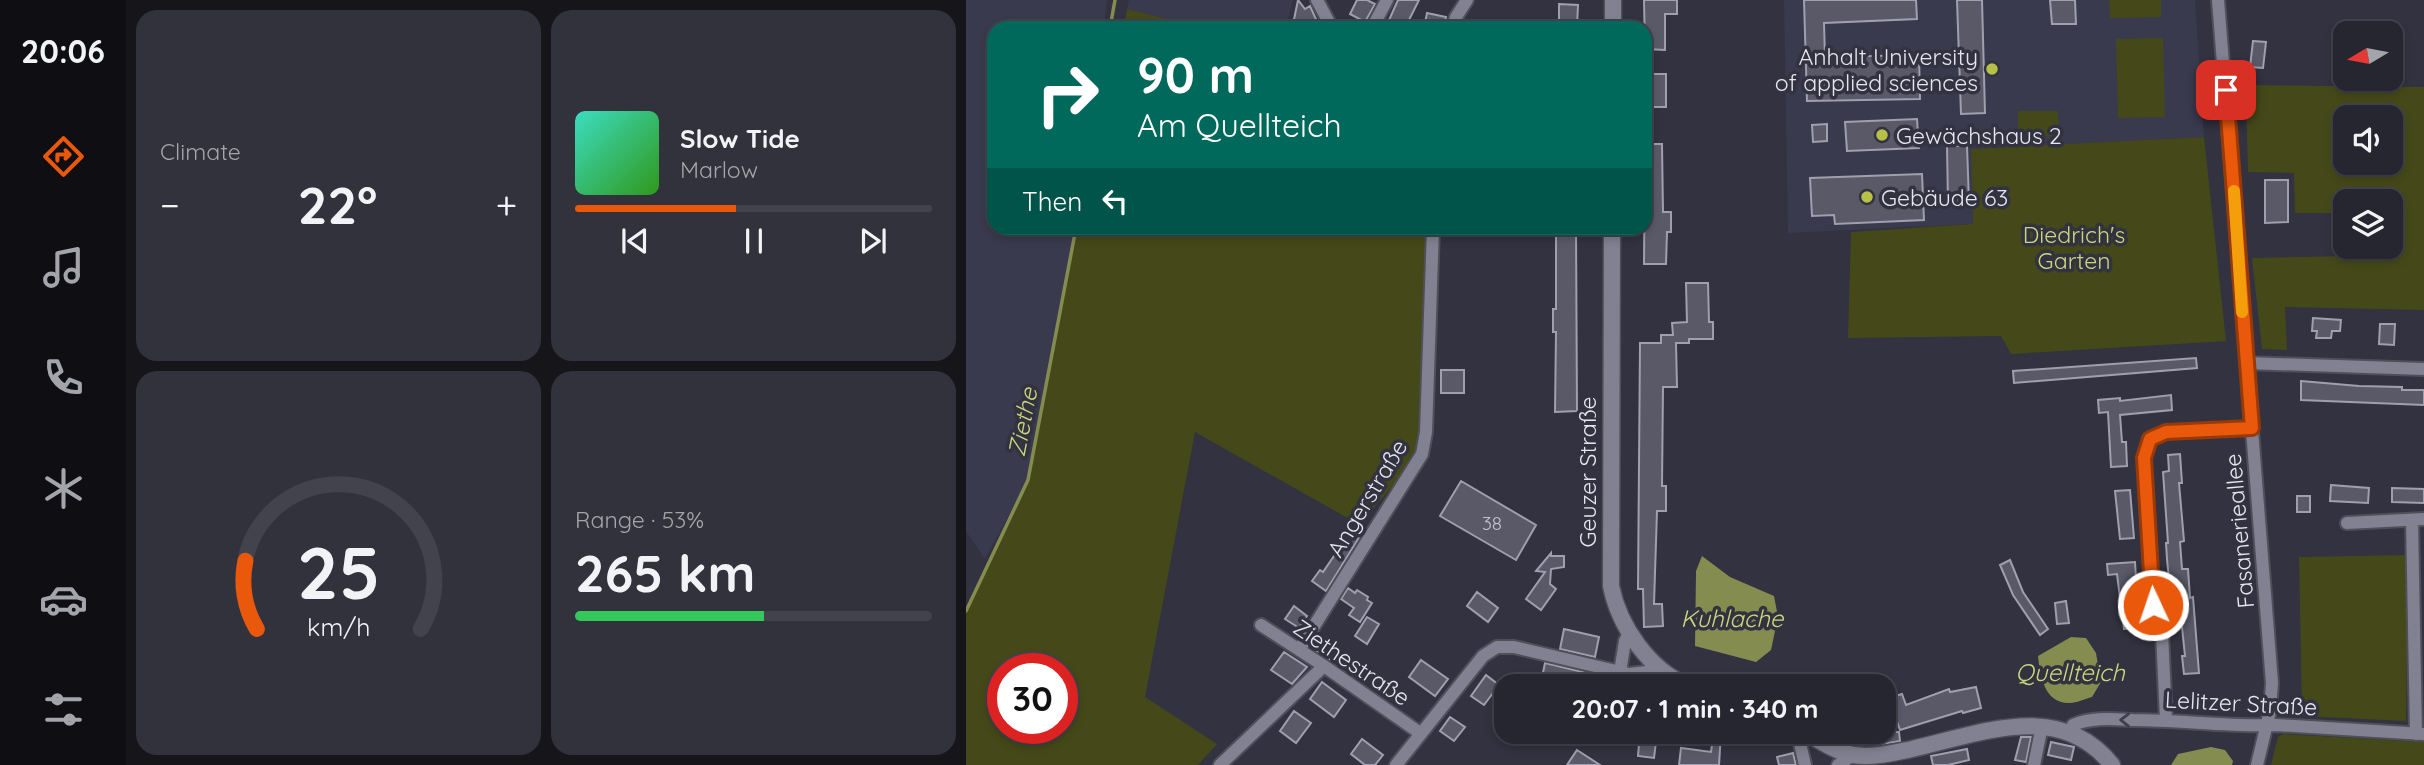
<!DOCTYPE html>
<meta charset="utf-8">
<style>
body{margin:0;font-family:Quicksand,sans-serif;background:#32323c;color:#f1f3f6;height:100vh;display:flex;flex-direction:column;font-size:26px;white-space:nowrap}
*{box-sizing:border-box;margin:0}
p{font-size:23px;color:#a4a5ab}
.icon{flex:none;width:38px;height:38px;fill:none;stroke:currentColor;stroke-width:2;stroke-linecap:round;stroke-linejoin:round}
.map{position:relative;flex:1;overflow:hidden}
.sheet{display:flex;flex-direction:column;gap:10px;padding:10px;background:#15151a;width:840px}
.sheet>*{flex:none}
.top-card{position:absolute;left:21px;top:21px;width:665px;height:214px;border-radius:21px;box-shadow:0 4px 10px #0003,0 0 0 2px #42434c;background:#00695c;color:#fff;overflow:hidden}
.needle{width:46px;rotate:260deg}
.buttons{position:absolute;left:1367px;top:21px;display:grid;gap:14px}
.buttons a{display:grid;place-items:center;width:70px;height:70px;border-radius:14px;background:#262630;box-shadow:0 4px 10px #0003,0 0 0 2px #42434c;font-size:35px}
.speed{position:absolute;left:21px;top:653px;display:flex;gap:14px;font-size:35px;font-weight:700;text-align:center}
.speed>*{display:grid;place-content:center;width:91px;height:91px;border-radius:50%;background:#262630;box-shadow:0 4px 10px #0003,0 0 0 2px #42434c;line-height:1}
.speed .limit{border:10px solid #d22;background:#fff;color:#111}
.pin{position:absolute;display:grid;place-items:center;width:60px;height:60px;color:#fff;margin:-30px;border-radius:14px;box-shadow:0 4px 10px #0006}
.me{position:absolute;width:77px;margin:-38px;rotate:357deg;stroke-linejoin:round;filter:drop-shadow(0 0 5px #0008)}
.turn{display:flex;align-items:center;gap:24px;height:147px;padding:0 35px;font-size:32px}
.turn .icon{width:91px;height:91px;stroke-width:2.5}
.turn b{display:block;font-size:49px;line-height:60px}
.then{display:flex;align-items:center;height:66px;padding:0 35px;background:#0003;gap:14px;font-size:26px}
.big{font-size:52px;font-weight:800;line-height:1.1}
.sheet .card{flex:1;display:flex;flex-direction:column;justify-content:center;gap:10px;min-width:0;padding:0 24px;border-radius:21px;background:#32323c}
.sheet .dial{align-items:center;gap:0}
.dial svg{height:182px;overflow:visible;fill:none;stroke:#42434c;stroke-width:7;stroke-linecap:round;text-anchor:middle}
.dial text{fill:#f1f3f6;stroke:none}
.song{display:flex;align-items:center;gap:21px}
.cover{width:84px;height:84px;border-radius:10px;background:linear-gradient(135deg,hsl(170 70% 55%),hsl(110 70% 35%))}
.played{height:7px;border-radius:4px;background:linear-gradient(90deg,#ea580c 45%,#42434c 45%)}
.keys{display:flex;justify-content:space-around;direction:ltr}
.heat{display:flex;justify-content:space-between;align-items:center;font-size:38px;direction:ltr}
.charge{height:10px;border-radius:5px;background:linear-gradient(90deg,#34c759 53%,#42434c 0)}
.sheet .tiles{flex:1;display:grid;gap:10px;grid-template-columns:repeat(2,1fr)}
.trip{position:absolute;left:528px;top:674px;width:402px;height:70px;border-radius:21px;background:#262630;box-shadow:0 4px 10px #0003,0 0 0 2px #42434c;font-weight:800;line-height:70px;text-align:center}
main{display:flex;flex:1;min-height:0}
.tab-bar{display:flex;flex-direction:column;width:126px;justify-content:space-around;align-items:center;background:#0f0f13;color:#a4a5ab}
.tab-bar .icon{width:49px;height:49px}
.tab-bar .current{color:#ea580c}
.tab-bar b{font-size:32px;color:#f1f3f6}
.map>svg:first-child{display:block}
</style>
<main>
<nav class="tab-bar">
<b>20:06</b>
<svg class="icon current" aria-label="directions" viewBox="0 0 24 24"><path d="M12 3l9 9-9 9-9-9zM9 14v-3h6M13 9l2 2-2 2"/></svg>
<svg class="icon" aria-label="music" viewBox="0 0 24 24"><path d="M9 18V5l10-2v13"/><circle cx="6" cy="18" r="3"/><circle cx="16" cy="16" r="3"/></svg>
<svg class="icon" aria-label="phone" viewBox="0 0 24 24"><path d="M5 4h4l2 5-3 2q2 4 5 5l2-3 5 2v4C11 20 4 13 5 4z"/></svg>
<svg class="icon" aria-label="climate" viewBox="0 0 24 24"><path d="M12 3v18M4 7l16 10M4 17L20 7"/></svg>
<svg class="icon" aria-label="car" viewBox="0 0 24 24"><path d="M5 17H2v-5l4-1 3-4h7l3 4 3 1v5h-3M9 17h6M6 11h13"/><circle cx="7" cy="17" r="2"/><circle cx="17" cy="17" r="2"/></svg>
<svg class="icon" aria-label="filters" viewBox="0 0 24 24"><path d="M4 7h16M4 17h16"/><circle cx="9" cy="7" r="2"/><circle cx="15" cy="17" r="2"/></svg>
</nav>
<section class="sheet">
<div class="tiles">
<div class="card"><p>Climate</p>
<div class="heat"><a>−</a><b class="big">22°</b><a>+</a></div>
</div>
<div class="card">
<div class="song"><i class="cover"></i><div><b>Slow Tide</b><p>Marlow</p></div></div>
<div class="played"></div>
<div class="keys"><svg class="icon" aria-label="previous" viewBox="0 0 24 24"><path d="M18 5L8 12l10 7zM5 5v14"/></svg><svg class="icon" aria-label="pause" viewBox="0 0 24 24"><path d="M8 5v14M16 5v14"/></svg><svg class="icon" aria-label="next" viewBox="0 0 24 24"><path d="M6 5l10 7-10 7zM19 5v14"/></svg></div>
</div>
<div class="card dial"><svg viewBox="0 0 100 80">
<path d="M14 69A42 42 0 1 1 86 69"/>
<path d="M14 69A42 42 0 0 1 9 39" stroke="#ea580c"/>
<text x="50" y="56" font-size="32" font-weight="700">25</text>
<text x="50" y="72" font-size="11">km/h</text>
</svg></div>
<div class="card"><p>Range · 53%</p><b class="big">265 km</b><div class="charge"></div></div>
</div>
</section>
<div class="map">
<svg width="1458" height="765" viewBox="0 0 1458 765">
<rect width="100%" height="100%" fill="#323240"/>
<path fill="#3a3a4e" d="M 0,0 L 141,0 L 138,28 L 28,28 L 28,228 L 109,228 L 62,480 L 19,559 L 0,531 Z
M 163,0 L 327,0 L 320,28 L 238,28 L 161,9 Z
M 818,0 L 1229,0 L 1238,137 L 1006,149 L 1007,224 L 822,233 Z"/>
<path fill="#454919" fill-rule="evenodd" d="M 1143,0 L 1195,0 L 1195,17 L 1144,18 Z
M 161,9 L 238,28 L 158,28 Z
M 1197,38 L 1199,117 L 1152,118 L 1150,39 Z
M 1285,85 L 1458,87 L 1458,310 L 1319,307 L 1321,350 L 1296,349 L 1286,258 L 1384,256 L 1384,247 L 1424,247 L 1424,201 L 1379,201 L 1379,213 L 1329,213 L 1328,173 L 1282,172 L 1280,93 ZM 1379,117 L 1424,117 L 1424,163 L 1379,163 Z
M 1052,111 L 1092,111 L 1093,136 L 1052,137 Z
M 1238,137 L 1260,341 L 1045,354 L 1035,336 L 882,338 L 885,232 L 1007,224 L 1005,149 Z
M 110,228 L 462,228 L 454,453 L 394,525 L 229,432 L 179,697 L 251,744 L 232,765 L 0,765 L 0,613 L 62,480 ZM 37,668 L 96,668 L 96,728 L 37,728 Z
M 1442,555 L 1440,721 L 1336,716 L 1333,557 Z
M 1317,734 L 1458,742 L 1458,765 L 1305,765 L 1312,737 Z"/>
<path fill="#858c4f" d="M 736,556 L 764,577 L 808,596 L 812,617 L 805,650 L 790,662 L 729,646 L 730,571 Z
M 1105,637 L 1120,638 L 1130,653 L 1135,682 L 1126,697 C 1119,699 1110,703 1104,703 C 1078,704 1074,675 1072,656 Z
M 1245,747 L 1259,750 L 1267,761 L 1266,765 L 1205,765 L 1212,754 Z"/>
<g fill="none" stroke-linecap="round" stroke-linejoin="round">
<path stroke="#858c4f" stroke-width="3.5" d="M 144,28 L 149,0
M 0,611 L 62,480 L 110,228"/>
</g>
<path fill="#5a5968" stroke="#9f9faf" stroke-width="2" d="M 332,0 L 339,9 L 344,6 L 354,28 L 329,28 L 327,24 Z
M 391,0 L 401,0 L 409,4 L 399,22 L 384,14 Z
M 432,0 L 453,0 L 439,28 L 423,20 Z
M 678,0 L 711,0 L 711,14 L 699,14 L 699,50 L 679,49 Z
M 838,0 L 950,0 L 951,19 L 858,23 L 859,57 L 953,55 L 954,99 L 841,101 Z
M 991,0 L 1016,0 L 1019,113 L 995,114 Z
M 1084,0 L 1109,0 L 1110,24 L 1086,24 Z
M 593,4 L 612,5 L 611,28 L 593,28 Z
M 461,13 L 480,17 L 478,28 L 458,28 Z
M 1287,41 L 1300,42 L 1297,68 L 1284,67 Z
M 679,74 L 700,74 L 700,107 L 679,107 Z
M 951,119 L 953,148 L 881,151 L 879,122 Z
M 861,124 L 861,141 L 847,142 L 846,125 Z
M 679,144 L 696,144 L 697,212 L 705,212 L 705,232 L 701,232 L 700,264 L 678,264 Z
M 981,146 L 1001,146 L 1003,202 L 982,203 Z
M 956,174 L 958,220 L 869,224 L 868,215 L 846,216 L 844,178 Z
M 1299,180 L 1322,180 L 1322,222 L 1299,223 Z
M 590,228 L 610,228 L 611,411 L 589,412 L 590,332 L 587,332 L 587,309 L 590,309 Z
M 720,283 L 742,283 L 743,322 L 747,322 L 747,339 L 723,339 L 723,343 L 710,343 L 711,387 L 697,387 L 696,486 L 700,486 L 700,511 L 691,511 L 688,604 L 696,604 L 697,626 L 678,627 L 677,589 L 672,589 L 674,343 L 695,343 L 695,335 L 707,335 L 706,323 L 721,322 Z
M 1347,318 L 1375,320 L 1374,331 L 1366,331 L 1365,338 L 1350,338 L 1351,331 L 1346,331 Z
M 1414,324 L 1429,324 L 1428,345 L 1413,344 Z
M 1230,358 L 1231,368 L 1048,383 L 1047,371 Z
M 475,370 L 498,370 L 498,393 L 475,393 Z
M 1335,381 L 1393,386 L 1436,387 L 1436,390 L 1458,390 L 1458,405 L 1335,400 Z
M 1205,395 L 1206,410 L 1154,415 L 1156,442 L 1160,442 L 1161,466 L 1145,467 L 1142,412 L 1133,413 L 1132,400 L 1154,398 L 1154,401 Z
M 1214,454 L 1216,483 L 1213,483 L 1218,541 L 1214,542 L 1216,569 L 1222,569 L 1224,598 L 1227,597 L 1233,673 L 1218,674 L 1216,656 L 1219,656 L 1212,589 L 1204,590 L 1201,559 L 1200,543 L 1202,543 L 1197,472 L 1203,471 L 1202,455 Z
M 495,481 L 570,525 L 550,560 L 474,516 Z
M 1365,485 L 1403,488 L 1402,503 L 1364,501 Z
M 1426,488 L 1458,489 L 1458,503 L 1426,502 Z
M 1164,490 L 1168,538 L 1154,539 L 1149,491 Z
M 1331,496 L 1344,496 L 1344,512 L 1331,512 Z
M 382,528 L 394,536 L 360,591 L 346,581 L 354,570 L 357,572 L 372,550 L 370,549 Z
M 585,553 L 585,556 L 598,556 L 598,567 L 585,569 L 584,584 L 590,589 L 575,610 L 560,599 L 579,572 L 570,571 Z
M 1044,560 L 1057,592 L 1082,629 L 1074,635 L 1047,595 L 1034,565 Z
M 1169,562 L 1173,628 L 1158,629 L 1151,574 L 1142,575 L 1141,564 Z
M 382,588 L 389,593 L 391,590 L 402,597 L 401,600 L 406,603 L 394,622 L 383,615 L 388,608 L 375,599 Z
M 511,592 L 532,608 L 522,622 L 501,606 Z
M 1100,601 L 1103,623 L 1091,624 L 1089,603 Z
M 328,606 L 341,616 L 333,628 L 319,619 Z
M 401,617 L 413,624 L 401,644 L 389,636 Z
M 598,629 L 633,637 L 629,657 L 594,649 Z
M 351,637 L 372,650 L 365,660 L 345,647 Z
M 318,652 L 341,667 L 326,684 L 305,670 Z
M 455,660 L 482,679 L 469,696 L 443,677 Z
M 579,663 L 642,678 L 640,686 L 597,686 L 575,682 Z
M 520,675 L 533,685 L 518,705 L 505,696 Z
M 356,682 L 380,700 L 368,717 L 344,699 Z
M 1010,687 L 1015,708 L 997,713 L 996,711 L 934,730 L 923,698 L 936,694 L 940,705 L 983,689 L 984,692 Z
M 328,711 L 345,723 L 330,743 L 314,731 Z
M 484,717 L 499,727 L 488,741 L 474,731 Z
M 748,732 L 755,732 L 753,765 L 713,765 L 715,748 L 745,752 Z
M 859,732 L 889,732 L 886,744 Z
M 908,732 L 933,732 L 934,741 L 909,745 Z
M 674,733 L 691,734 L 688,758 L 672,756 Z
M 1055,737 L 1065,737 L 1060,762 L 1049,760 Z
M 396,739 L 417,755 L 409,765 L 399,765 L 385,754 Z
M 1085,742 L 1108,747 L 1105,760 L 1082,755 Z
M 1001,749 L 1003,760 L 982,765 L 967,765 L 965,756 Z
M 611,750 L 634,765 L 601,765 Z
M 827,753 L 830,765 L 813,765 L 811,757 Z"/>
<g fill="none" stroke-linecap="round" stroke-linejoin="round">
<defs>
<path id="minor" d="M 351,0 L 366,28
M 1252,0 L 1306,683 L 1304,711 L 1291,765
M 406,28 L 421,0
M 487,28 L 490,17 L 501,0
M 1281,363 L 1458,369
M 1446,520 L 1450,734
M 1381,523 L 1458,519
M 295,625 L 358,666 L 454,733
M 333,650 L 456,454 L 460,432 L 467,228
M 654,672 L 659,641 L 664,632
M 1200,720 L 1196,632 L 1187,605 L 1178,458 L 1183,439 L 1200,432 L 1286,428
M 835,732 L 833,739 L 839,765
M 1104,732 L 1107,725 C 1126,717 1146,719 1167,720 C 1215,720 1263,727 1310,725 L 1458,734
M 254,765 L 358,666
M 430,765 L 517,656 L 531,647 L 548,647 L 663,674 L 681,672 L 689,665
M 872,765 L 887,755
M 1068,765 L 1076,726"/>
<path id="secondary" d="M 647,28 L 647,0
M 646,228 L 645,586 C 653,626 683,670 722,686
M 839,732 C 854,741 869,751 887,755 C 907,758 926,753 946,749 C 1013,734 1094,699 1146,765"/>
</defs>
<use href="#minor" stroke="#4f4f5a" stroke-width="16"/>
<use href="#secondary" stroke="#4f4f5a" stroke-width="19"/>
<use href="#minor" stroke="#818191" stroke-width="12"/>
<use href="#secondary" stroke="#818191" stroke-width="16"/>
</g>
<defs><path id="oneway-chevron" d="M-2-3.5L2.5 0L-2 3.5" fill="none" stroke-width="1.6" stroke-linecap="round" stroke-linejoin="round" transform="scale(1.75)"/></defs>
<use stroke="#3e3e4c" href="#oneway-chevron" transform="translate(1159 720) rotate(-179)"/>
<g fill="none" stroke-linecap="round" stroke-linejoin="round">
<defs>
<path id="route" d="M 1187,605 L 1178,458 L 1184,439 L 1200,432 L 1286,428 L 1260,90"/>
</defs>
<use href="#route" stroke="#983908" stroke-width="18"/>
<use href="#route" stroke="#ea580c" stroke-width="12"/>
<path stroke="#f59e0b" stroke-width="12" d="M 1268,191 L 1276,312"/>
</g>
<g fill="#b7c148" stroke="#323240" stroke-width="2.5">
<circle cx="1026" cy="69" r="7"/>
<circle cx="916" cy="135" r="7"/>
<circle cx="901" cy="197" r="7"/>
</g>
<g text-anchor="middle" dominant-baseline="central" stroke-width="7" stroke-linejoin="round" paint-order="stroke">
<g font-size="19" fill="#c2c2cc">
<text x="526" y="523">38</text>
</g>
<g font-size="23" fill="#e5e5ee" stroke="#323240" text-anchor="start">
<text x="1012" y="56" text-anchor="end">Anhalt University<tspan x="1012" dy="26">of applied sciences</tspan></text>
<text x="930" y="135">Gewächshaus 2</text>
<text x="915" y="197">Gebäude 63</text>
</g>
<g font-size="23" fill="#ccd57c" stroke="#323240">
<text x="1108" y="234">Diedrich's<tspan x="1108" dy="26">Garten</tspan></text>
</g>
<g font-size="23" fill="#e5e5ee" stroke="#323240">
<text transform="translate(621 472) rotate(-90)">Geuzer Straße</text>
<text transform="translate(401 498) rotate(-59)">Angerstraße</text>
<text transform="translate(1273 531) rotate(-95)">Fasanerieallee</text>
<text transform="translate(386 662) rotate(34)">Ziethestraße</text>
<text transform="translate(1275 703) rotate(3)">Lelitzer Straße</text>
</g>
<g font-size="24" font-style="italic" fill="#ccd67c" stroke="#323240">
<text transform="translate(56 422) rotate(-79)">Ziethe</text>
<text x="766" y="618">Kuhlache</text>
<text x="1104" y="672">Quellteich</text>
</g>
</g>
</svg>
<div class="buttons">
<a><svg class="needle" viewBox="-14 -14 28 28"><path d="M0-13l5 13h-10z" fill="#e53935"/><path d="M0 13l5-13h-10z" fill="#a4a5ab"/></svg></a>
<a><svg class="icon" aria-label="sound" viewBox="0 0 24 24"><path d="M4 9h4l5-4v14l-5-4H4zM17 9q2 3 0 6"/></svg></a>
<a><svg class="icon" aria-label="layers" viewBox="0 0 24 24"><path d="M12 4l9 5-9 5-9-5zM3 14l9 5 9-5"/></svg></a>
</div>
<div class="speed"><div class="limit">30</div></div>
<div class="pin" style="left:1260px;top:90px;background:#d93025"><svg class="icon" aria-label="arrive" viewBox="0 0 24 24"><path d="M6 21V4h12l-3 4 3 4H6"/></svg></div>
<svg class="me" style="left:1187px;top:605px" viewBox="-20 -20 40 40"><circle r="17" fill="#ea580c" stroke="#fff" stroke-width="3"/><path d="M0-11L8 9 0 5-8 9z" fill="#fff"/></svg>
<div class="trip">20:07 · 1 min · 340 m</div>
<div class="top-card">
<div class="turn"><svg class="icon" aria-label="right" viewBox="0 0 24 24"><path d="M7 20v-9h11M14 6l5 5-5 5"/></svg><div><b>90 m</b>Am Quellteich</div></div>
<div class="then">Then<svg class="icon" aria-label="left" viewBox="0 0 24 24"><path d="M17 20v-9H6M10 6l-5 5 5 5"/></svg></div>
</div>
</div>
</main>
